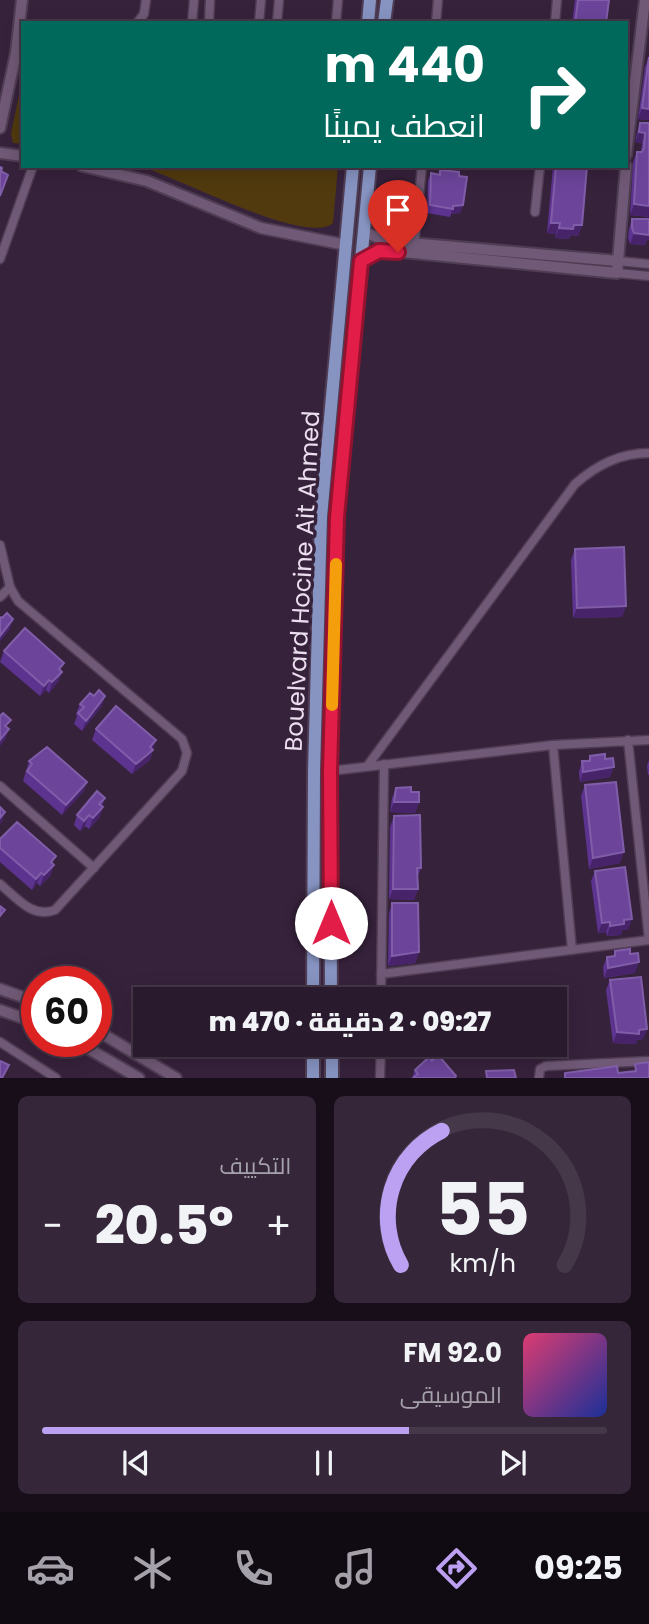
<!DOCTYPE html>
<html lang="ar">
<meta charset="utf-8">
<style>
body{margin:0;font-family:Poppins,Cairo,sans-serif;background:#352739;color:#f1f3f6;direction:rtl;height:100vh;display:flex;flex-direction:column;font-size:26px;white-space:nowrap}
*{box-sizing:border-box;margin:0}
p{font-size:23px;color:#a5a1aa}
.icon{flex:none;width:38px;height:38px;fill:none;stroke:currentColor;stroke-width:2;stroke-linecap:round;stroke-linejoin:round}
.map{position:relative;height:1078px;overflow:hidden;direction:ltr}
.sheet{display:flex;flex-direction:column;gap:18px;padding:18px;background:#170e19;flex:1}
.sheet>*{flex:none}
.guide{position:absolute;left:21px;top:21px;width:607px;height:147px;border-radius:0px;box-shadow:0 4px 18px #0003,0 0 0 2px #453849;direction:rtl;background:#00695c;color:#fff;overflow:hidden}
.speed{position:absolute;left:21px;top:966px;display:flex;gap:14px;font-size:35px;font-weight:700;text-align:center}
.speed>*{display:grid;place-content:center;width:91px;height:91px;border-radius:50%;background:#291a2d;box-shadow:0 4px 18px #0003,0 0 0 2px #453849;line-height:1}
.speed .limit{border:10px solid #d22;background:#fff;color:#111}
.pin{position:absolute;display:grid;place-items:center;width:60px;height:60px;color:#fff;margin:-72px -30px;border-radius:50% 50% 50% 0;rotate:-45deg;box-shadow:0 0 7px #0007}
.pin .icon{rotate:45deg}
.me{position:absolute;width:77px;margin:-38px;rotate:0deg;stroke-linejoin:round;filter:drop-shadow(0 0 5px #0008)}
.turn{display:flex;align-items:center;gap:24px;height:147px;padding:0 28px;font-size:32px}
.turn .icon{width:91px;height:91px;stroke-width:2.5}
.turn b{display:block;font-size:49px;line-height:60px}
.big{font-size:52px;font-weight:800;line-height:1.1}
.sheet .widget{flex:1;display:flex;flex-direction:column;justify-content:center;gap:10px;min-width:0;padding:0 24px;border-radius:10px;background:#352739}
.sheet .dial{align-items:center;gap:0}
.dial svg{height:182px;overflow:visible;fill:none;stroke:#453849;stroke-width:7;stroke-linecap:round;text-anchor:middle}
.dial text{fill:#f1f3f6;stroke:none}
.song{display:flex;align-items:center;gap:21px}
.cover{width:84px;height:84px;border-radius:10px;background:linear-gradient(135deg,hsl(340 70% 55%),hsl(230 70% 35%))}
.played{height:7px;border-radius:4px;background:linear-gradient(90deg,#bca0f2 65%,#453849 65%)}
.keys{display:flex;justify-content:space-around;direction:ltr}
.heat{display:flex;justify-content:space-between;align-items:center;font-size:38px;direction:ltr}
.sheet .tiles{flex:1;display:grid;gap:18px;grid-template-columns:1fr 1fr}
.widget:last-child{grid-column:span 2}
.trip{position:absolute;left:133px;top:987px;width:434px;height:70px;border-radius:0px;background:#291a2d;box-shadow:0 4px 18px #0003,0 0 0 2px #453849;font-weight:800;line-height:70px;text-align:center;direction:rtl}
.menu{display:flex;height:112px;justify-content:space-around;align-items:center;background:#100a12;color:#a5a1aa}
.menu .icon{width:49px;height:49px}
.menu .selected{color:#bca0f2}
.menu b{font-size:32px;color:#f1f3f6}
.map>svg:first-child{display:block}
</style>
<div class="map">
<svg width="649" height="1078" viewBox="0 0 649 1078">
<rect width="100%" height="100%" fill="#37223c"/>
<path fill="#513a0e" d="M 23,75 L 23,144 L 13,143 L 11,134 Z
M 138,166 L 338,166 L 333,223 C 306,247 173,174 138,166 Z"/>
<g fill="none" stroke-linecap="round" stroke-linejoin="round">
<defs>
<path id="street" d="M 137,23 L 144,14 L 146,0
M 192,23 L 194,0
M 209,23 L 210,0
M 259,23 L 261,0
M 277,23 L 279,0
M 336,23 L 338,0
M 436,23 L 438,0
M 555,23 L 557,0
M 535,212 L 540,166
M 414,247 L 422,166
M 0,259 L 33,166
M 618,261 L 649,264
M 617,273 L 649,276
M 0,545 L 10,587 L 18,601 L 182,739 L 187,753 L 182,771 L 55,910 C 32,919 16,897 0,884
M 0,597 L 10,587
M 628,740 L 649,940
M 553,745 L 572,950
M 368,765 L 575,484 C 597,465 620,453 649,453
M 330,771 L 553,745 L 649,740
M 0,786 L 94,868
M 381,974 L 649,940
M 381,999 L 384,764
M 0,1042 L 56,1078
M 380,1078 L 381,1045
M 539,1078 L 540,1069 L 546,1066 L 649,1061"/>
<path id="secondary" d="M 0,128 L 16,53 L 22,0
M 0,153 L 23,156
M 626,155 L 645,0
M 82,166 L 147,181 L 261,228 L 346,245
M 364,232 L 387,241 L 618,261
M 361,261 L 383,250 L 617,273 L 626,166
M 0,989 L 37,1002
M 0,1010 L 37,1023
M 96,1030 L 176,1078
M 75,1041 L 139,1078"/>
<path id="primary" d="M 368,23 L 370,0
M 384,23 L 387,0
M 313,999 L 314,771 L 321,517 L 353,166
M 331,999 L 330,771 L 337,518 L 370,166
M 332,1045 L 332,1078
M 313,1078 L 313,1045"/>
</defs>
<use href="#street" stroke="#4f3d54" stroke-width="11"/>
<use href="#secondary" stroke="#4f3d54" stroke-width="14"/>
<use href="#primary" stroke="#4f3d54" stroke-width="16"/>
<use href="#street" stroke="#705976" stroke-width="8"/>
<use href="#secondary" stroke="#705976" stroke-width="10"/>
<use href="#primary" stroke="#8794c2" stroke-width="12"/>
</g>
<path fill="#5d3390" d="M 575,0 L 609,0 L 606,23 L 572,23 Z
M 649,57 L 649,120 L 638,119 L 645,67 Z
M 640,123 L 649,123 L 649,217 L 630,215 L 633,162 L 637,152 L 641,152 L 642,143 L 635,142 L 637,133 Z
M 553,166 L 587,166 L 582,225 L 578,236 L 571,235 L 569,239 L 555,238 L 556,234 L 547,233 Z
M 440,170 L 459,176 L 463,205 L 460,213 L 451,214 L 450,217 L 427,213 L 428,181 L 431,173 L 438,174 Z
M 632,219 L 647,240 L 645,245 L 630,244 L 628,238 L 629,229 Z
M 575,549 L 626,606 L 622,617 L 573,618 L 571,560 Z
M 4,651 L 61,671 L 62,672 L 58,682 L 49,693 L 46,690 L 40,696 L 0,662 Z
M 94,696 L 105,696 L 101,707 L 82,731 L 74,724 L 77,716 L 76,714 L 80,704 Z
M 96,729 L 153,749 L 153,750 L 150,760 L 132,774 L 92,740 Z
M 590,756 L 610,777 L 580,782 L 579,772 L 582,761 L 588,761 Z
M 649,760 L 649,775 L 648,775 L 647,766 Z
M 29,761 L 87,782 L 83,792 L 62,815 L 23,781 Z
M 585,785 L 620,863 L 589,869 L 581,796 Z
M 396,788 L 411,792 L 419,802 L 415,813 L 390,812 L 392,798 Z
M 105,798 L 102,806 L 103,807 L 99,818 L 89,829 L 85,826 L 80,831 L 74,825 L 77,815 Z
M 394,816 L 421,868 L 417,878 L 418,889 L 414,900 L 389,899 L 390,827 Z
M 0,839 L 54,865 L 50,876 L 40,886 L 37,883 L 32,890 L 0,862 Z
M 595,871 L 628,930 L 622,930 L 621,935 L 607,936 L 606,932 L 598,933 L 591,881 Z
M 392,903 L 419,952 L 415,963 L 388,966 L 389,914 Z
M 615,951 L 635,973 L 604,978 L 603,967 L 607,957 L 613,956 Z
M 610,980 L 647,1029 L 643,1039 L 637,1040 L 636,1044 L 613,1043 L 606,990 Z
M 432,1061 L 455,1078 L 412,1078 L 415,1070 Z"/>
<path fill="#47246a" d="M 642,108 L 649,109 L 649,120 L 638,119 Z
M 639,132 L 645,133 L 642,143 L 635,142 Z
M 634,204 L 649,206 L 649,217 L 630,215 Z
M 463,205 L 460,213 L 451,214 L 453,206 Z
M 551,223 L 560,223 L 556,234 L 547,233 Z
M 574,225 L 582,225 L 578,236 L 571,235 L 569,239 L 555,238 L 559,228 Z
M 649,230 L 649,241 L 647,240 L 645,245 L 630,244 L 634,233 Z
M 626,606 L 622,617 L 573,618 L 577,608 Z
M 13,619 L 10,629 L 0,642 L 0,636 Z
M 62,672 L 58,682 L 49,693 L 52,682 Z
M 49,680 L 46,690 L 40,696 L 44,686 Z
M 105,696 L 101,707 L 82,731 L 86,721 Z
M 9,729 L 5,740 L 0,746 L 0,740 Z
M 156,740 L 150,760 L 132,774 L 136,764 Z
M 614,767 L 610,777 L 580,782 L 583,772 Z
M 87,782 L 83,792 L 62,815 L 66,805 Z
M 394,802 L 419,802 L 415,813 L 390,812 Z
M 103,807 L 99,818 L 89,829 L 93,818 Z
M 5,812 L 2,822 L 0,824 L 0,818 Z
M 89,815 L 85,826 L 80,831 L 84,821 Z
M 624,852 L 620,863 L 589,869 L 593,858 Z
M 54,865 L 50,876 L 40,886 L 44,875 Z
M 41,873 L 37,883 L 32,890 L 36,879 Z
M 393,889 L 418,889 L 414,900 L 389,899 Z
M 632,919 L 628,930 L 622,930 L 621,935 L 607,936 L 610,926 L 624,920 Z
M 610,922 L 606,932 L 598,933 L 602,923 Z
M 419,952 L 415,963 L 388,966 L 392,956 Z
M 639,962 L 635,973 L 604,978 L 608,968 Z
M 647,1029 L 643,1039 L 637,1040 L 636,1044 L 613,1043 L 617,1032 Z"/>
<path fill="#6c459a" stroke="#805da8" stroke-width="2" d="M 578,0 L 609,0 L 606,23 L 575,23 Z
M 649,57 L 649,109 L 642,108 Z
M 640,123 L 649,123 L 649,206 L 634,204 L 637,152 L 642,152 L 644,148 L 645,133 L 639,132 Z
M 556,166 L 587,166 L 582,225 L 574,225 L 573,229 L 559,228 L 560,223 L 551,223 Z
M 0,167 L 2,168 L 1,171 L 8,175 L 0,196 Z
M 440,170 L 459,172 L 459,176 L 467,177 L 463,205 L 453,206 L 453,209 L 430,205 L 431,173 L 440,175 Z
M 632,219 L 649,219 L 649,235 L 634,233 L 632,228 Z
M 624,547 L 626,606 L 577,608 L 575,549 Z
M 7,613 L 13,619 L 0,636 L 0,617 L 2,618 Z
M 25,628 L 64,663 L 59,669 L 62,672 L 52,682 L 49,680 L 44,686 L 4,651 Z
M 99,690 L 105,696 L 86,721 L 78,713 L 84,707 L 80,704 L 90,693 L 94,696 Z
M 116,706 L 156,740 L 150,747 L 153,750 L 136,764 L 96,729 Z
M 3,713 L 11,720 L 5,726 L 9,729 L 0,740 L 0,716 Z
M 47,747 L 87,782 L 66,805 L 27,771 L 32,764 L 29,761 Z
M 605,754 L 605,759 L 613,758 L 614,767 L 583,772 L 582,761 L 590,761 L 590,756 Z
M 616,782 L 624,852 L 593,858 L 585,785 Z
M 411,787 L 411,792 L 419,792 L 419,802 L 394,802 L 396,788 Z
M 97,791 L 105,798 L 99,804 L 103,807 L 93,818 L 89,815 L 84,821 L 77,815 Z
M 0,807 L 5,812 L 0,818 Z
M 420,815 L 421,868 L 417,868 L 418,889 L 393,889 L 394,816 Z
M 17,822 L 56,856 L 51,862 L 54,865 L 44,875 L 41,873 L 36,879 L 0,848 L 0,839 Z
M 625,867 L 632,919 L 624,920 L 624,924 L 610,926 L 610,922 L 602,923 L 595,871 Z
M 392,903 L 418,903 L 419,952 L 392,956 Z
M 0,906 L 5,910 L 0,916 Z
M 630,949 L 630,954 L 638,953 L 639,962 L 608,968 L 607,957 L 615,956 L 615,951 Z
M 641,977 L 647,1029 L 639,1030 L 639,1034 L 617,1032 L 610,980 Z
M 408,991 L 427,993 L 426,997 L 434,998 L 434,999 L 399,999 L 399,995 L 407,996 Z
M 438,1055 L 456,1076 L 455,1078 L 413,1078 L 418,1074 L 415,1070 L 429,1057 L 432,1061 Z
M 0,1061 L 9,1065 L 2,1078 L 0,1078 Z
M 649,1062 L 649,1078 L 565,1078 L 565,1073 L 617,1066 L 618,1073 L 636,1071 L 635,1064 Z
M 514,1070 L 516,1078 L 487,1078 L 486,1071 Z"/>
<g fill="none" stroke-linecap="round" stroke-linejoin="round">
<defs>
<path id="route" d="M 331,923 L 330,771 L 337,517 L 361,261 L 379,251 L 398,252"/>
</defs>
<use href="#route" stroke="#92132f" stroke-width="18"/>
<use href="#route" stroke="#e11d48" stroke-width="12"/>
<path stroke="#f59e0b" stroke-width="12" d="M 332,705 L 336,564"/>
</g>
<g text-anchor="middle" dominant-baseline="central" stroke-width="7" stroke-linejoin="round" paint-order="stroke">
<g font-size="24" fill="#ebdeef" stroke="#37223c">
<text transform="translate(302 581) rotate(-87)">Bouelvard Hocine Ait Ahmed</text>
</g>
</g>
</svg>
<div class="speed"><div class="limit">60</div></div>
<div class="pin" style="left:398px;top:252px;background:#d93025"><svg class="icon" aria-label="arrive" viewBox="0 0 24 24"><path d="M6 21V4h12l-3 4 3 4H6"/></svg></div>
<svg class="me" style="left:331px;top:923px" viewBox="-20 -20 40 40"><circle r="19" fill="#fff"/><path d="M0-13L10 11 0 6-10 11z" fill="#e11d48"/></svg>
<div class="trip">09:27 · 2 دقيقة · 470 m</div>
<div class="guide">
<div class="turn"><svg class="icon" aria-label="right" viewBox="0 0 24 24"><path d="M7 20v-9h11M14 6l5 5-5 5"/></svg><div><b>440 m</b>انعطف يمينًا</div></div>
</div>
</div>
<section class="sheet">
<div class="tiles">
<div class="widget dial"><svg viewBox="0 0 100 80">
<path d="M14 69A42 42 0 1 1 86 69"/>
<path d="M14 69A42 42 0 0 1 32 10" stroke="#bca0f2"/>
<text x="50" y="56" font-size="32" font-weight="700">55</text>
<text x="50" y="72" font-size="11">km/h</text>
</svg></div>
<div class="widget"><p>التكييف</p>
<div class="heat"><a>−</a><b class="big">20.5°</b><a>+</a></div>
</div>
<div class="widget">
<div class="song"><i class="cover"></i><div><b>92.0 FM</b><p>الموسيقى</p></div></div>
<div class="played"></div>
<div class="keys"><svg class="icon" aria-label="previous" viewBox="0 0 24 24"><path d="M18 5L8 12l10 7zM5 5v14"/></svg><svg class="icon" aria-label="pause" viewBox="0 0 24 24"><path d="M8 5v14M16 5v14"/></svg><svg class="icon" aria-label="next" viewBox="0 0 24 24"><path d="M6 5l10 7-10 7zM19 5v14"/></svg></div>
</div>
</div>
</section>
<nav class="menu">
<b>09:25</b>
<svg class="icon selected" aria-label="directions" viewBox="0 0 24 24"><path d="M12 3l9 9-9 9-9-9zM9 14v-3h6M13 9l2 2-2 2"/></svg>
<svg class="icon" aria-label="music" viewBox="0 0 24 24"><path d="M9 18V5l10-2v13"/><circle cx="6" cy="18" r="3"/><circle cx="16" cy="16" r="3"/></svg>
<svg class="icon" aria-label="phone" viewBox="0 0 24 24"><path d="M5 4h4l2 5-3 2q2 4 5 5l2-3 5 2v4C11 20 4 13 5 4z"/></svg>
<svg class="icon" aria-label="climate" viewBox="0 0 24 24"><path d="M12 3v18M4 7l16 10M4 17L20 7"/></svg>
<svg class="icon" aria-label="car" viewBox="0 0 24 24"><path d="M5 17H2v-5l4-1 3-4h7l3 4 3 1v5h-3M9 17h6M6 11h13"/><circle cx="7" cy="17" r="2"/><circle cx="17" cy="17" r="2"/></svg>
</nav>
